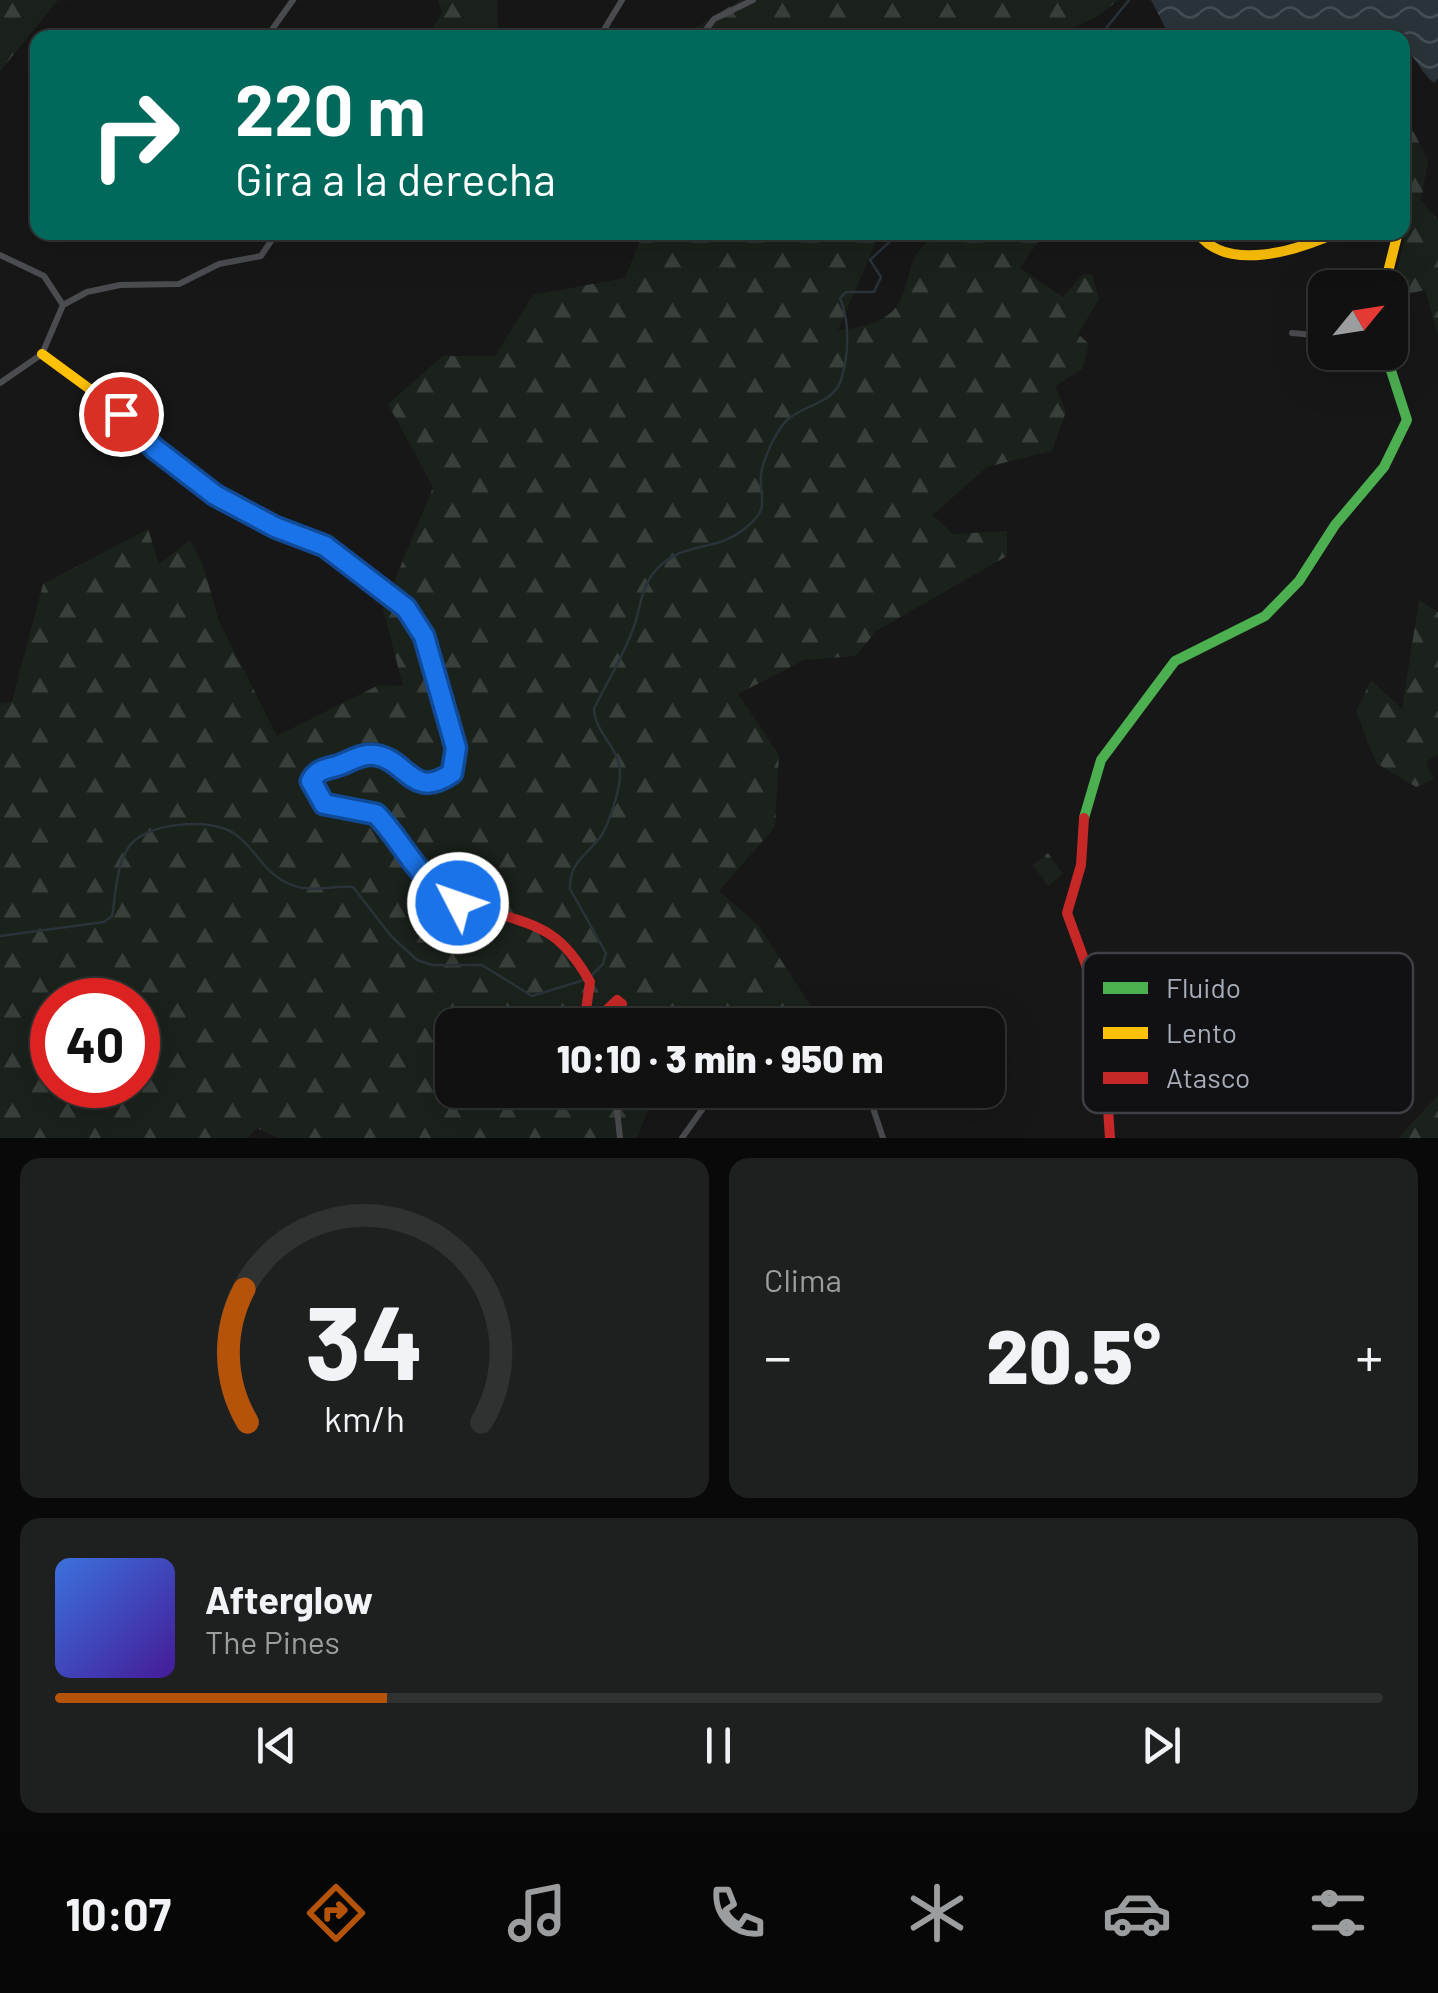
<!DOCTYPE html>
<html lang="es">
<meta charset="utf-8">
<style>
body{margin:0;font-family:Barlow,sans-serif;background:#1e1f1f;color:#f1f3f6;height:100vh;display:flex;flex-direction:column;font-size:38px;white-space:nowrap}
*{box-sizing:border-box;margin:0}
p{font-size:32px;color:#9c9d9f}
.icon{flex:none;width:55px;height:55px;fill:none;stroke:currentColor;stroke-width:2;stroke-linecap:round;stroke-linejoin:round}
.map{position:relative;height:1138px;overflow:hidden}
.side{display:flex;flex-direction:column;gap:20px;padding:20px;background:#090909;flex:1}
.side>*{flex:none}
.guide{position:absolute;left:30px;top:30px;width:1380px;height:210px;border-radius:20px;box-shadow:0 10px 40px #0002,0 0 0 2px #303131;background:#00695c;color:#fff;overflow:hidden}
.needle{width:65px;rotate:60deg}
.buttons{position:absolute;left:1308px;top:270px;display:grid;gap:20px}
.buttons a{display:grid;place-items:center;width:100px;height:100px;border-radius:20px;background:#111;box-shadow:0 10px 40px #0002,0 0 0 2px #303131;font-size:50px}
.speed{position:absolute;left:30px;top:978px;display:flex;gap:20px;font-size:50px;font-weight:700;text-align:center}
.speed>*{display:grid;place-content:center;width:130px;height:130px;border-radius:50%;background:#111;box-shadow:0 10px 40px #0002,0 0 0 2px #303131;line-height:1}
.speed .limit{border:15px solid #d22;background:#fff;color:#111}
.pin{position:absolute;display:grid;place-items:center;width:85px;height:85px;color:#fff;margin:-42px;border:5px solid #fff;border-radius:50%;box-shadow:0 2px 10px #0007}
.me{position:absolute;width:110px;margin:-55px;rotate:311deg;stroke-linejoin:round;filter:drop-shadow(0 0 8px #0008)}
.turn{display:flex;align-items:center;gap:35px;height:210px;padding:0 40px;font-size:45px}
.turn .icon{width:130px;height:130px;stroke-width:2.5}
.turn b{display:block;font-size:70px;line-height:85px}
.big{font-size:75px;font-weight:800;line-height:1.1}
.side .card{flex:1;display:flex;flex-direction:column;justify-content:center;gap:15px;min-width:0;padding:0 35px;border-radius:20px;background:#1e1f1f}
.side .dial{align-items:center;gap:0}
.dial svg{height:260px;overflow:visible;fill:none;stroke:#303131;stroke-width:7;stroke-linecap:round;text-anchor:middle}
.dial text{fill:#f1f3f6;stroke:none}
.song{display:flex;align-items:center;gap:30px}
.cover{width:120px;height:120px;border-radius:15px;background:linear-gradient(135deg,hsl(220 70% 55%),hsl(260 70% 35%))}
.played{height:10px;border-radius:5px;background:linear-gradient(90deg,#b45309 25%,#303131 25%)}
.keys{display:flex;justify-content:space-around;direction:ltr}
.heat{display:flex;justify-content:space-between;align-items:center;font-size:55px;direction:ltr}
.side .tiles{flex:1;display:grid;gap:20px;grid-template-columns:1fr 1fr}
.card:last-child{grid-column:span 2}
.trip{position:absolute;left:435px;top:1008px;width:570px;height:100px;border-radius:20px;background:#111;box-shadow:0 10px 40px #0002,0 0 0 2px #303131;font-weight:800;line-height:100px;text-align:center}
.dock{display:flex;height:160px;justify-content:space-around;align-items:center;background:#070707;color:#9c9d9f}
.dock .icon{width:70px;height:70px}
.dock .current{color:#b45309}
.dock b{font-size:45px;color:#f1f3f6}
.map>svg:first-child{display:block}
</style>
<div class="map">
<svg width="1438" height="1138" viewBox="0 0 1438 1138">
<defs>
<pattern id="forest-firs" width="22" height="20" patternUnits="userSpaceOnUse" patternTransform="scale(2.5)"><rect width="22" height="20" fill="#1b211b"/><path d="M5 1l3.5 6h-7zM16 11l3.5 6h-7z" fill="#393f3a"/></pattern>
<pattern id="cemetery-stones" width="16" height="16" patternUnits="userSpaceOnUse" patternTransform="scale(2.5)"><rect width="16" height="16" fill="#1b211b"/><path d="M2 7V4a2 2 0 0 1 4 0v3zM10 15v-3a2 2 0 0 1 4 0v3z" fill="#393f3a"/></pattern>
<pattern id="water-waves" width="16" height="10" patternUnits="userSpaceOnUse" patternTransform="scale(2.5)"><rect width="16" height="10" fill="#293339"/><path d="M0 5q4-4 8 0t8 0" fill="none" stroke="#454e54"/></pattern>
</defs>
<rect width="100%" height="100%" fill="#171717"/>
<path fill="url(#forest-firs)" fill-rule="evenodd" d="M 0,0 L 58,0 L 0,71 Z
M 438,0 L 497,0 L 498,37 L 427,37 L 442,13 Z
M 740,0 L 1118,0 L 1099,16 L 1052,37 L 687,38 L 687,33 Z
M 1403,111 L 1428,160 L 1421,200 L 1438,220 L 1438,335 L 1425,290 L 1390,298 L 1404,243 Z
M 643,233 L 880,233 L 838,330 C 939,322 882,257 942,234 C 964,226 1018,233 1044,233 L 1020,268 L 1063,297 L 1083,274 L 1092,275 L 1099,299 L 1078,334 L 1089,344 L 1082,369 L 1055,386 L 1066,412 L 1052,451 L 987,467 L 933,515 L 953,534 L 1007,531 L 1007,556 L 876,631 L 856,656 L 804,660 L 738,694 L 779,755 L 775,827 L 719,891 L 759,926 L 823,1025 L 780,1011 L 759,1025 L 452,1025 L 452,1090 L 656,1090 L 637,1138 L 278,1138 L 257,1128 L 248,1138 L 0,1138 L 0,703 L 12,701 L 43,584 L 148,529 L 159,564 L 190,541 L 202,562 L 219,621 L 277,736 L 379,685 L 403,686 L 383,609 L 433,487 L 388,404 L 443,356 L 495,356 L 533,295 L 625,278 ZM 52,1000 L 138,1000 L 138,1085 L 52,1085 Z
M 1419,600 L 1438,612 L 1438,754 L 1426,762 L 1434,779 L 1416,787 L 1376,763 L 1356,711 L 1371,680 L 1402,709 Z
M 1438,1095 L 1438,1138 L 1398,1138 Z"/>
<path fill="url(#cemetery-stones)" d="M 1048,853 L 1063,874 L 1048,886 L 1033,865 Z"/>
<path fill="url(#water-waves)" d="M 1151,0 L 1438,0 L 1438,78 L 1434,83 C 1420,72 1417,57 1403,48 L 1402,38 L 1344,34 L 1177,37 L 1166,29 Z"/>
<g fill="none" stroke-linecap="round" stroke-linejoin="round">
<path stroke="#293339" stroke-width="2.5" d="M 1098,38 L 1129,0
M 0,936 L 104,922 L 112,916 C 116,894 116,867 128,848 C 144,822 211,817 235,834 C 255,848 262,870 285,882 C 311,895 327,885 353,887 L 391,936 L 417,960 L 432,965 L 482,965 L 532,996 L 584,980
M 591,976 L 603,964 L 606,953 L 570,889 C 569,862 587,855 601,836 C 609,824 620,790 620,775 C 621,748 595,734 594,709 C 607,681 624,656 634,626 C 641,606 641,587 656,570 C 685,538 718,555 750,524 C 770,507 759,498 761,476 C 762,461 776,431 787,420 C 803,405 833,404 841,380 C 849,354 850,322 840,298 L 846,292 L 874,292 L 881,277 L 870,260 L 900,232"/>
<path stroke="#4b4c50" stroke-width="6" d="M 266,38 L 293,0
M 599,38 L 622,0
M 700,38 L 714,19 L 753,0
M 0,255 L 44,276 L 63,305
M 1292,333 L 1325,336
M 0,383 L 42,354 L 63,305 L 87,292 L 120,285 L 179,284 L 219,264 L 261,256 L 277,232
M 615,1090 L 620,1138
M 867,1090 L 883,1138
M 682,1138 L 716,1090"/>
<path stroke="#4caf50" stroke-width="10" d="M 1084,818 L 1101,760 L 1175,661 L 1265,616 L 1299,581 L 1335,525 L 1384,467 L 1407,420 L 1385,352"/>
<path stroke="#ffc107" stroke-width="10" d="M 1197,232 C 1226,274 1299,250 1338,232
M 1384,288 L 1398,232
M 42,354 L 106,401 L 154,448 L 215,495 L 275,527 L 325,546 L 405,608 L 424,636 L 456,748 L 451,773 L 431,784 L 372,755 L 345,763"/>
<path stroke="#c62828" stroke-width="10" d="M 345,763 L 319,771 L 311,781 L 318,798 L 332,809 C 405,806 396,868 449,898 C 459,904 475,906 486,910 C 539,926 561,930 590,982 L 585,1017 L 594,1022 L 617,1000 L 622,1004 L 616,1025
M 1084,818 L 1081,865 L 1067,913 L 1101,1006 L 1110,1138"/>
</g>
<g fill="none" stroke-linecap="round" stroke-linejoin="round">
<defs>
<path id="route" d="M 121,414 L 154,448 L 215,495 L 275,527 L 325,546 L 406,608 L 424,636 L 456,748 L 452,773 C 412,801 408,760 375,755 C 361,753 349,762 337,766 C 325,769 317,770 311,781 L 324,804 L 376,814 C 404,843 420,884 458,903"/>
</defs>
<use href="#route" stroke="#114b97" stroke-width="25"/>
<use href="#route" stroke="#1a73e8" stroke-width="18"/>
</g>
<rect x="1083" y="953" width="330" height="160" rx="15" fill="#111113" stroke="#3e4045" stroke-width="2.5"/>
<rect x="1103" y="982" width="45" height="12" fill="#4caf50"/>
<rect x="1103" y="1027" width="45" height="12" fill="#ffc107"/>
<rect x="1103" y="1072" width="45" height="12" fill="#c62828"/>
<g font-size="28" fill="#a7adb8">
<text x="1166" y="998">Fluido</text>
<text x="1166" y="1043">Lento</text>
<text x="1166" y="1088">Atasco</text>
</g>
</svg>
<div class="buttons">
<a><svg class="needle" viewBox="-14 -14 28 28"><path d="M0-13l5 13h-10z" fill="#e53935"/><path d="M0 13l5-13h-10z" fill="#9c9d9f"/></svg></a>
</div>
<div class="speed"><div class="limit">40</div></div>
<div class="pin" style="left:121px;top:414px;background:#d93025"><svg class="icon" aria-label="arrive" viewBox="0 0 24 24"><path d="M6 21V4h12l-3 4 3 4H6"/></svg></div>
<svg class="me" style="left:458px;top:903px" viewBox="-20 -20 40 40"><circle r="17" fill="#1a73e8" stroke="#fff" stroke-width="3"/><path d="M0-11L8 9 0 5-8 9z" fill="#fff"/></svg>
<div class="trip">10:10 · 3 min · 950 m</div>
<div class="guide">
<div class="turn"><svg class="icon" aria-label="right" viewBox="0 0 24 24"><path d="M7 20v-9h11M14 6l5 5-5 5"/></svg><div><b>220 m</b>Gira a la derecha</div></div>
</div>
</div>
<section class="side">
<div class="tiles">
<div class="card dial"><svg viewBox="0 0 100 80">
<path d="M14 69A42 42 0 1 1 86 69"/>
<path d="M14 69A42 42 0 0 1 13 28" stroke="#b45309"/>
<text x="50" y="56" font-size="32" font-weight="700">34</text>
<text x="50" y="72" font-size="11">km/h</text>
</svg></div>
<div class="card"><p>Clima</p>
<div class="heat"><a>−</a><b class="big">20.5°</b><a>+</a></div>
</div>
<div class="card">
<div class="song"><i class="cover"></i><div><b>Afterglow</b><p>The Pines</p></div></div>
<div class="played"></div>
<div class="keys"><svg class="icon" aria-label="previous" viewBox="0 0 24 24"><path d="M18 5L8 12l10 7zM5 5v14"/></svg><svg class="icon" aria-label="pause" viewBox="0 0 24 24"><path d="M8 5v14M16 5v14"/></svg><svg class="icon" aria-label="next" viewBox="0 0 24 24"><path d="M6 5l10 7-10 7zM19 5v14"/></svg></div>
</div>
</div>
</section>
<nav class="dock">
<b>10:07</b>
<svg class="icon current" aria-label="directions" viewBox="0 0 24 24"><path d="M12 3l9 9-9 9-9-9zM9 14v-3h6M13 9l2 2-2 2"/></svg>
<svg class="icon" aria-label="music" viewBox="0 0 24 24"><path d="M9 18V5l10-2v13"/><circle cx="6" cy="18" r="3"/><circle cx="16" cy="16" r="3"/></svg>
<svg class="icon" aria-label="phone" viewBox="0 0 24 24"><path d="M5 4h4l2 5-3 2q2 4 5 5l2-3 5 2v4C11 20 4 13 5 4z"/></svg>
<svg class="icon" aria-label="climate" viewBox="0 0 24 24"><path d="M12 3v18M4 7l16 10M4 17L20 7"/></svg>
<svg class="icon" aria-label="car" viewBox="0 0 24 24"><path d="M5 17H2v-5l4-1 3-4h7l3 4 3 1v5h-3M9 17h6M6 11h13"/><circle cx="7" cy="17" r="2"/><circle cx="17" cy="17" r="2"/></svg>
<svg class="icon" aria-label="filters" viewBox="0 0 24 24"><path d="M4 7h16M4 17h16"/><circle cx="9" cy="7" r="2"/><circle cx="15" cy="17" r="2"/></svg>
</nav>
